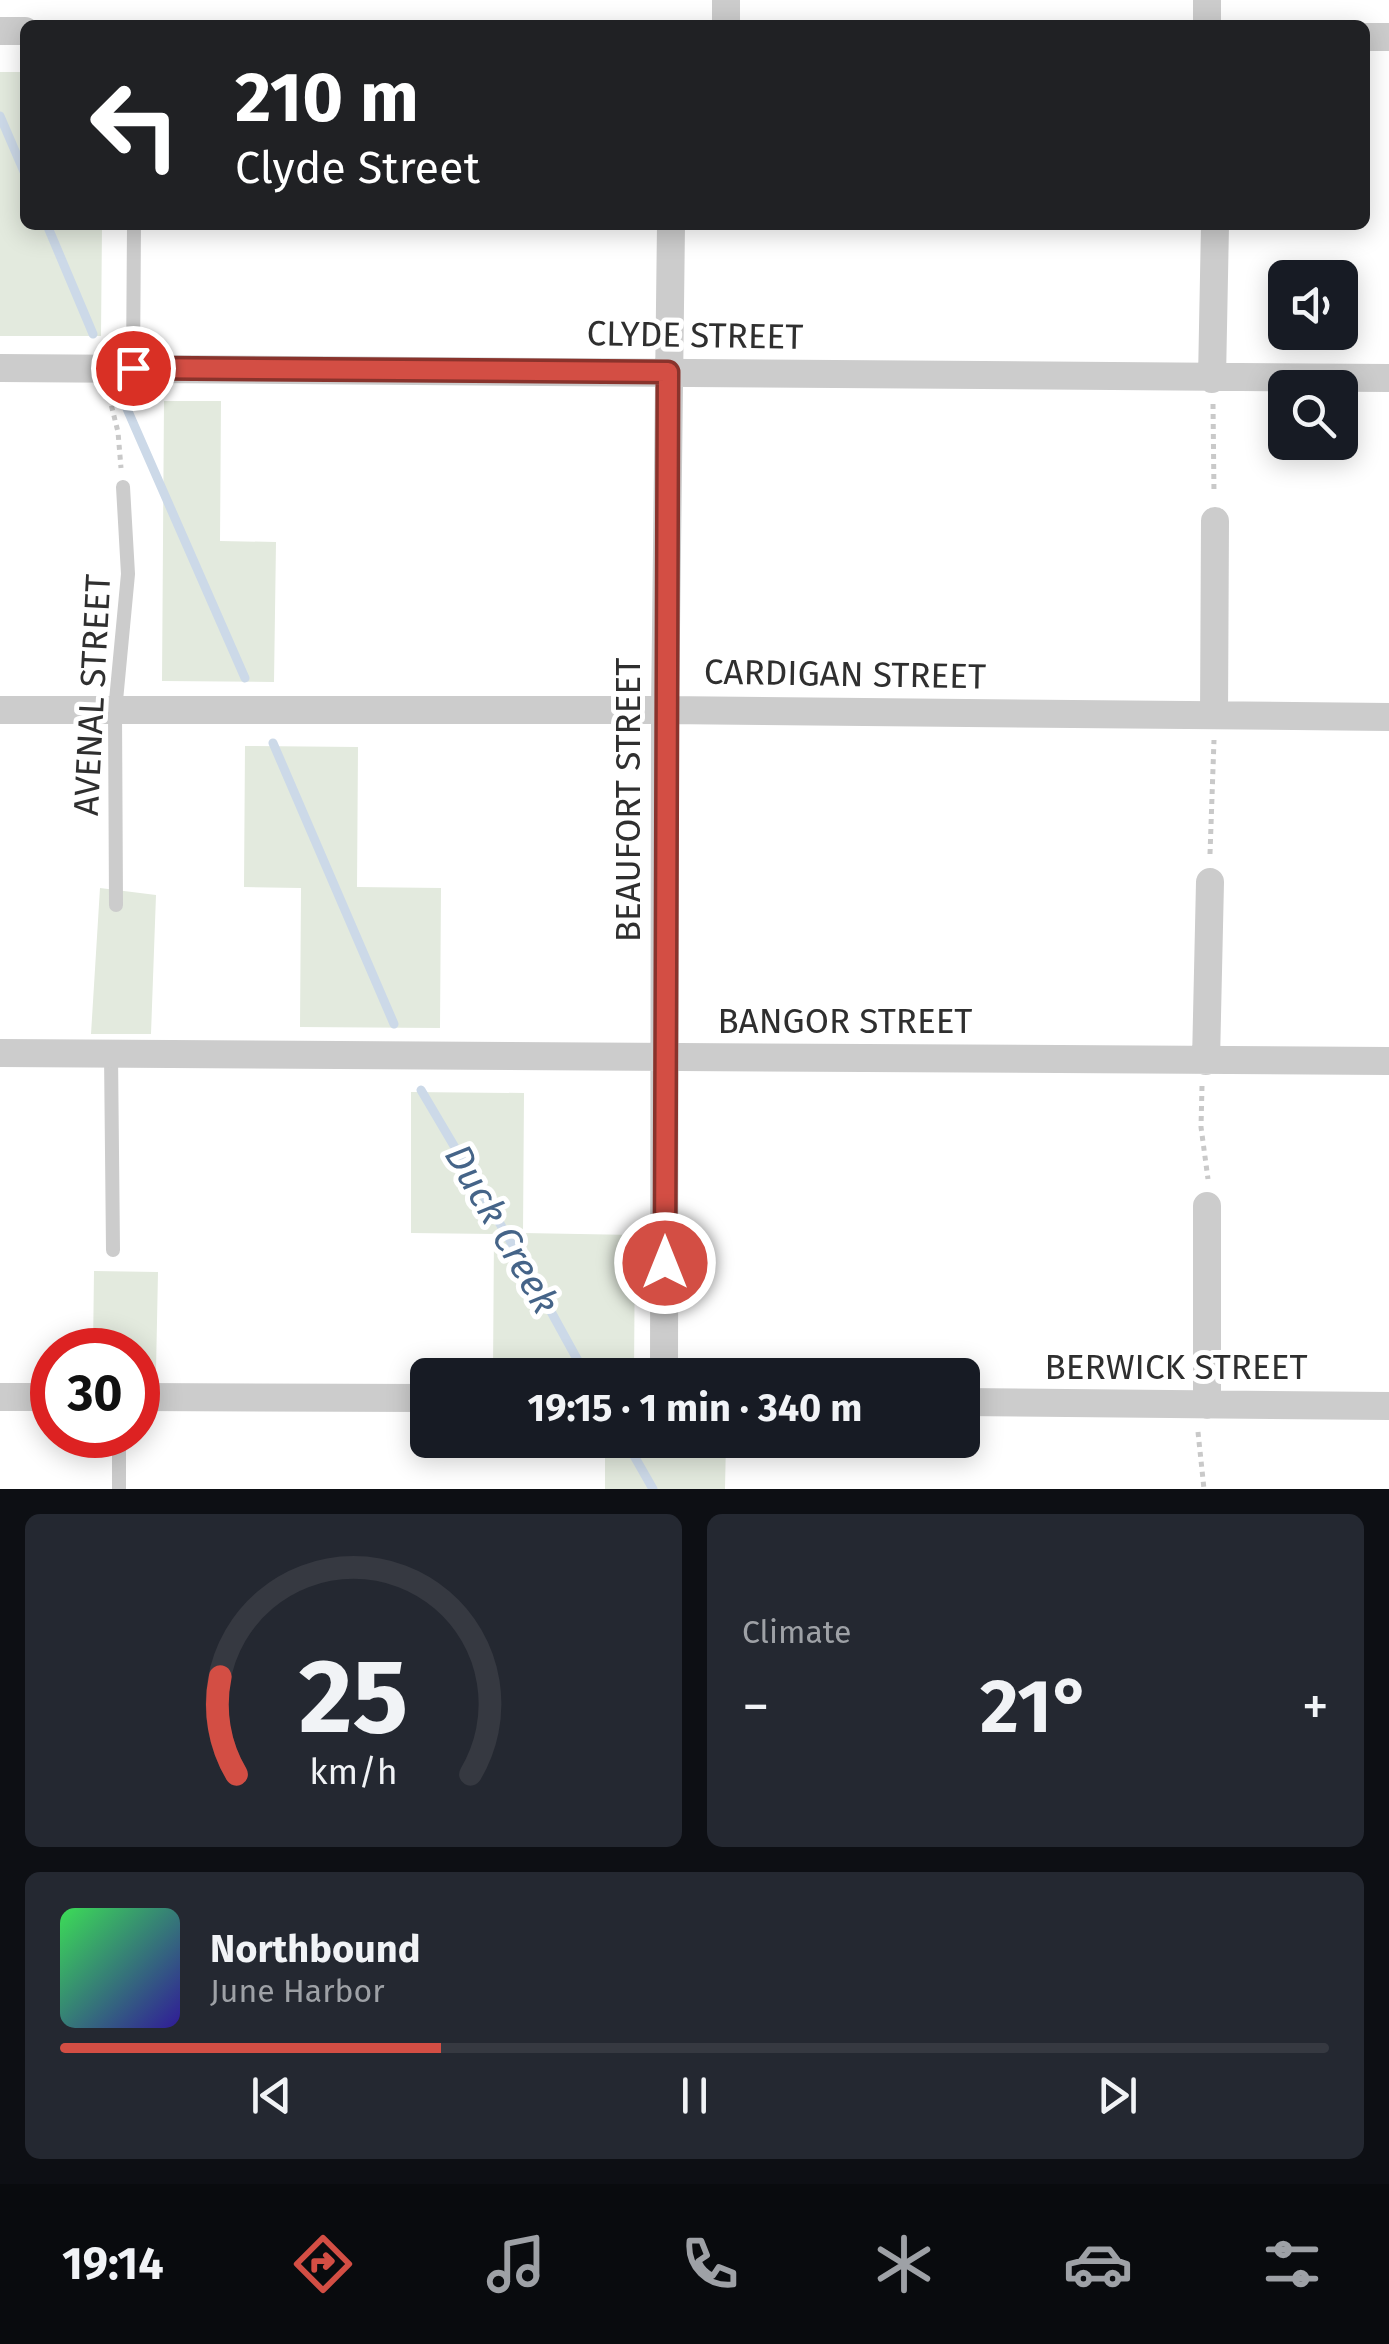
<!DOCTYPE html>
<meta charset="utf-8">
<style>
body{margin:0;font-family:"Fira Sans",sans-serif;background:#242831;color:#f1f3f6;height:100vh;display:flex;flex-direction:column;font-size:38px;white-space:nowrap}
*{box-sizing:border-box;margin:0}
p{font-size:32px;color:#9ea1a6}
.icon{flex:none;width:55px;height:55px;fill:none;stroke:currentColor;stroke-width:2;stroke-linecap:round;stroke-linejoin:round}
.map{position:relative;height:1489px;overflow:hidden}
.side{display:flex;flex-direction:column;gap:25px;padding:25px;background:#0d0f14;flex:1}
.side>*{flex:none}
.banner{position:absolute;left:20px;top:20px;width:1350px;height:210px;border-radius:15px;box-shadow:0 5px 25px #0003;background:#202124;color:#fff;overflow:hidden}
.fabs{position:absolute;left:1268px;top:260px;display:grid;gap:20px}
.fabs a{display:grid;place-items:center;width:90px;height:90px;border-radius:15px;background:#171b24;box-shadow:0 5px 25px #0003;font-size:50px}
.speed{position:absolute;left:30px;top:1328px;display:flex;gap:20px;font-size:50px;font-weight:700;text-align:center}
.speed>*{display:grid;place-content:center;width:130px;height:130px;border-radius:50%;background:#171b24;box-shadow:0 5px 25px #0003;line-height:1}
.speed .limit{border:15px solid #d22;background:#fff;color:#111}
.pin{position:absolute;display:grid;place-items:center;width:85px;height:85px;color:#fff;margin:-42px;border:5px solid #fff;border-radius:50%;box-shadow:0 2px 10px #0007}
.me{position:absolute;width:110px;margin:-55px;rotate:0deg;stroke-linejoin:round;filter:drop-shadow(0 0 8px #0008)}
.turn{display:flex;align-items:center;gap:35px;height:210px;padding:0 50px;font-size:45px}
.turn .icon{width:130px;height:130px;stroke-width:2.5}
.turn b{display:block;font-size:70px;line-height:85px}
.big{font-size:75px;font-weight:700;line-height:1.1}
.side .tile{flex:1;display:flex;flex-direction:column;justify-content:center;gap:15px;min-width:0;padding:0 35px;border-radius:15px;background:#242831}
.side .dial{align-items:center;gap:0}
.dial svg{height:260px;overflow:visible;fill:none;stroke:#363941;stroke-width:7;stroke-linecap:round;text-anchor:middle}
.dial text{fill:#f1f3f6;stroke:none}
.song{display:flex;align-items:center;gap:30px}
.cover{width:120px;height:120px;border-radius:15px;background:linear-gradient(135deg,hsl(130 70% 55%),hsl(250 70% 35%))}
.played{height:10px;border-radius:5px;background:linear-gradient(90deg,#d34e44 30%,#363941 30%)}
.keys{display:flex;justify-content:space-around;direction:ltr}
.heat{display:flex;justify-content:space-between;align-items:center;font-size:55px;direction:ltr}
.side .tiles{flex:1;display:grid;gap:25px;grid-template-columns:1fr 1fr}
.tile:last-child{grid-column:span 2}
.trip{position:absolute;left:410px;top:1358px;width:570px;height:100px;border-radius:15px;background:#171b24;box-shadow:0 5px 25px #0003;font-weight:700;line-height:100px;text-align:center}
.tab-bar{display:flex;height:160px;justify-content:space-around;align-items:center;background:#090b0e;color:#9ea1a6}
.tab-bar .icon{width:70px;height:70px}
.tab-bar .active{color:#d34e44}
.tab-bar b{font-size:45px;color:#f1f3f6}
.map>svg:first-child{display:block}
</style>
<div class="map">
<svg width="1389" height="1489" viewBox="0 0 1389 1489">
<rect width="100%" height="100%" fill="#fff"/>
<path fill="#e3eade" d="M 0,72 L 25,72 L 25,225 L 102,225 L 101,336 L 0,336 Z
M 164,401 L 221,401 L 220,541 L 276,542 L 274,682 L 162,681 Z
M 245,746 L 358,747 L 357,887 L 441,888 L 440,1028 L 300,1027 L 301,888 L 244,887 Z
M 100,888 L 156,895 L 151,1034 L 91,1034 Z
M 411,1092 L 524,1093 L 523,1233 L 635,1235 L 634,1375 L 493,1373 L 494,1234 L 411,1233 Z
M 94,1271 L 158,1272 L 156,1371 L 138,1371 L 138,1350 L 93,1350 Z
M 605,1440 L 726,1440 L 725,1489 L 605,1489 Z"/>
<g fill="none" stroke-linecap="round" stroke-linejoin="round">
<path stroke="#ccd9e8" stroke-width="9" d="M 0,116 L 25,174
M 47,225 L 93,334
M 124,402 L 245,678
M 273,743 L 394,1024
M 421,1090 L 538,1288 L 582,1368
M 625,1440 L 653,1489"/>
<path stroke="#c9c9c9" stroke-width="5" stroke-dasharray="5 5" stroke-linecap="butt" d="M 109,396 L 118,432 L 121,468
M 1213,404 L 1214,493
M 1210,854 L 1214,740
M 1202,1086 L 1201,1127 L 1208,1179
M 1198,1432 L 1204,1489"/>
<path stroke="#ccc" stroke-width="14" d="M 133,368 L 134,225
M 116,905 L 115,711 L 128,574 L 123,487
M 111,1054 L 113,1250
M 119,1489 L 119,1435"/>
<path stroke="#ccc" stroke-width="28" d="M 726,25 L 726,0
M 1207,25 L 1207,0
M 0,31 L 25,31
M 1365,37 L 1389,37
M 0,368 L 1389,378
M 1212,379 L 1215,225
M 0,710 L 665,710 L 1389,717
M 1214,715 L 1215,521
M 0,1053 L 1389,1061
M 1206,1061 L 1210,882
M 664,1375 L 665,710 L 671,225
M 0,1397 L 52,1397
M 138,1397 L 428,1398
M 962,1402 L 1389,1406
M 1207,1405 L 1207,1206"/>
</g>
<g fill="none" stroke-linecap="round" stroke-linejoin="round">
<defs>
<path id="route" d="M 133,368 L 668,372 L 665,1263"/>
</defs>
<use href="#route" stroke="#89332c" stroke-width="25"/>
<use href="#route" stroke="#d34e44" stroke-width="18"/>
</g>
<g text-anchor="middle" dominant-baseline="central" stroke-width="10" stroke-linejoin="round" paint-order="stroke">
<g font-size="35" fill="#2f2f2f" stroke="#fff">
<text transform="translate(695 335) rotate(1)">CLYDE STREET</text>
<text transform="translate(845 674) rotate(1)">CARDIGAN STREET</text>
<text transform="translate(92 695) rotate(-87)">AVENAL STREET</text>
<text transform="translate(628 800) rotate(-90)">BEAUFORT STREET</text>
<text x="845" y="1021">BANGOR STREET</text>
<text x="1176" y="1367">BERWICK STREET</text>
</g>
<g font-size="38" font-style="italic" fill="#456488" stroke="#fff">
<text transform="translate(502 1229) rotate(60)">Duck Creek</text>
</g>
</g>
</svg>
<div class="fabs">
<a><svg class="icon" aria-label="sound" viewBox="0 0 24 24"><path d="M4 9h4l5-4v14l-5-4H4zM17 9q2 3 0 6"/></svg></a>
<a><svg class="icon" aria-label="search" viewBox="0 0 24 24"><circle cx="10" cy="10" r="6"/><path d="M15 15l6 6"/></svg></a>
</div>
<div class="speed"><div class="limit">30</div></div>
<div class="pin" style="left:133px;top:368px;background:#d93025"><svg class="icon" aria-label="arrive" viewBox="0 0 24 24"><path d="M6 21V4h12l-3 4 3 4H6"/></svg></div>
<svg class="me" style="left:665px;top:1263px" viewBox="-20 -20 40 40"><circle r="17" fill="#d34e44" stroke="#fff" stroke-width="3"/><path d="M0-11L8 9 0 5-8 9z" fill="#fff"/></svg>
<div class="trip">19:15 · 1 min · 340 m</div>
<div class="banner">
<div class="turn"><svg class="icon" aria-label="left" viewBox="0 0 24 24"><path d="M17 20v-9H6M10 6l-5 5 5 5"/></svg><div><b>210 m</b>Clyde Street</div></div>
</div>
</div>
<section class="side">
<div class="tiles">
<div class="tile dial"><svg viewBox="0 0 100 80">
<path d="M14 69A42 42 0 1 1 86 69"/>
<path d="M14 69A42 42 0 0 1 9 39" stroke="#d34e44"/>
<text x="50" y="56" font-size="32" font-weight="700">25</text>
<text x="50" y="72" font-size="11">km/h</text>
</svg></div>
<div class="tile"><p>Climate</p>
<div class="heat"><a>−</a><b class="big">21°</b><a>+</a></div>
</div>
<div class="tile">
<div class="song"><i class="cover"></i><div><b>Northbound</b><p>June Harbor</p></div></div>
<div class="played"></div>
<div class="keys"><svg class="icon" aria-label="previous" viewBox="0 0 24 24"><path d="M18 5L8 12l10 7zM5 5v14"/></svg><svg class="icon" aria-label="pause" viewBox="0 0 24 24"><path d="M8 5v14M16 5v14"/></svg><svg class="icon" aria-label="next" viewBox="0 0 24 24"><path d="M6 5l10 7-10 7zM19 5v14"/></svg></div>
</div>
</div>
</section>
<nav class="tab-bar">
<b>19:14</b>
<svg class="icon active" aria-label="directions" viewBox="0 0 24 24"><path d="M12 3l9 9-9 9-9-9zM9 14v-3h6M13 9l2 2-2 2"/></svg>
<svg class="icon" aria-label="music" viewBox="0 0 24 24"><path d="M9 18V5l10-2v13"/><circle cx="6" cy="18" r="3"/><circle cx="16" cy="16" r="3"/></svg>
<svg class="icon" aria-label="phone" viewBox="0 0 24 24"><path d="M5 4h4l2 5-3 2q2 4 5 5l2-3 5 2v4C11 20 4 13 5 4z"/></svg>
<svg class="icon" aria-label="climate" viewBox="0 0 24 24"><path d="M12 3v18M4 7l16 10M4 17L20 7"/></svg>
<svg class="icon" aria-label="car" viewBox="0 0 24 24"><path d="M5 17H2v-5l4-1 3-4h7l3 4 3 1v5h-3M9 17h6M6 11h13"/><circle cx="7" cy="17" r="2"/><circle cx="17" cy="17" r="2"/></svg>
<svg class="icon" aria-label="filters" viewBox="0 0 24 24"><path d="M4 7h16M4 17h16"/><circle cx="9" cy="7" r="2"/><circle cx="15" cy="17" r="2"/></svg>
</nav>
